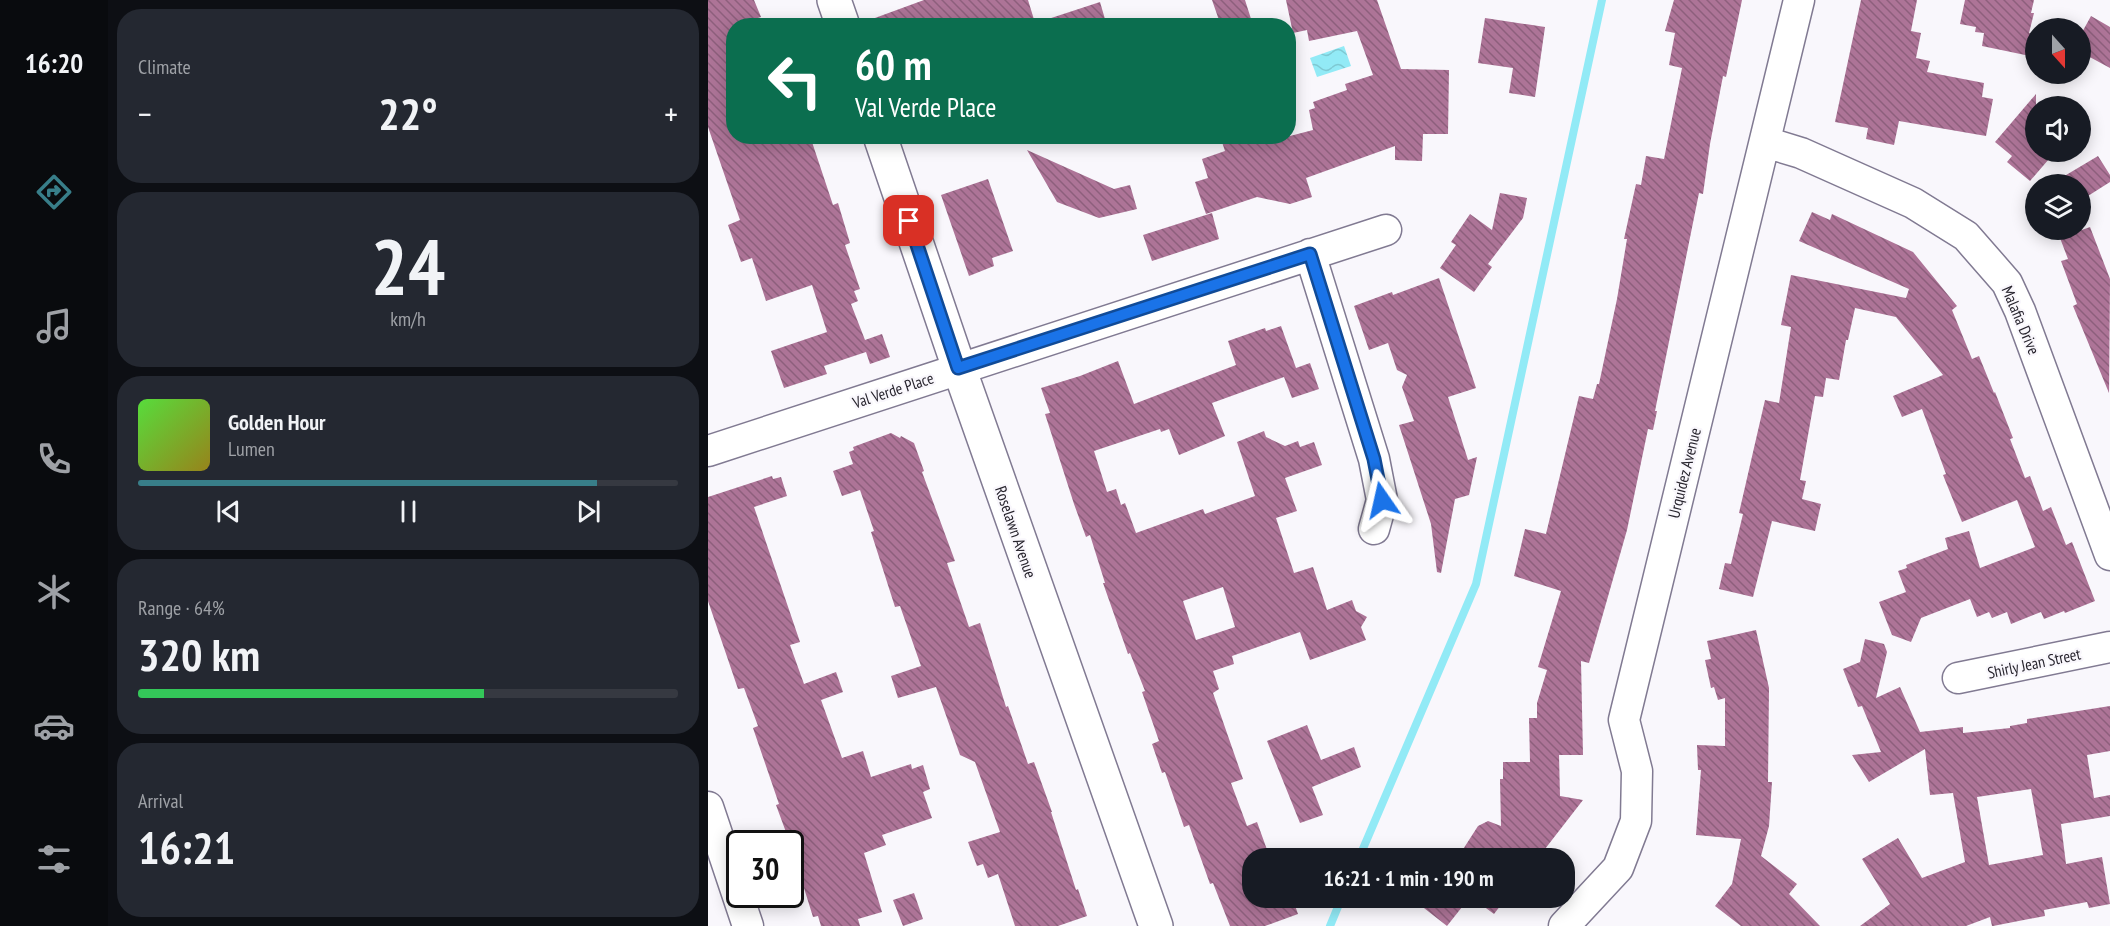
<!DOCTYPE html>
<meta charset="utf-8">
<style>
body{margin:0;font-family:"PT Sans Narrow",sans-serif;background:#242831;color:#f1f3f6;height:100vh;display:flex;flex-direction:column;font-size:22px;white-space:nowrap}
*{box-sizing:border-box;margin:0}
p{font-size:20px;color:#9ea1a6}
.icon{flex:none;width:33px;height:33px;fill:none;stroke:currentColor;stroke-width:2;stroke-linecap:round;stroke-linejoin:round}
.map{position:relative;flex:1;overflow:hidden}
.panel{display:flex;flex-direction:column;gap:9px;padding:9px;background:#0d0f14;width:600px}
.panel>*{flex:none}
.hud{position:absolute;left:18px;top:18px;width:570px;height:126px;border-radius:24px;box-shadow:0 3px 15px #0003;background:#0b6e4f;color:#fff;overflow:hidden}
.needle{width:39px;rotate:159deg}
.controls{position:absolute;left:1317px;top:18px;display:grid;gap:12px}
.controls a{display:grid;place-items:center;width:66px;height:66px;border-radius:50%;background:#171b24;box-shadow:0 3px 15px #0003;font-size:30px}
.speed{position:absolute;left:18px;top:830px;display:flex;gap:12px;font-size:30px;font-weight:700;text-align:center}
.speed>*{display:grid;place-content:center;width:78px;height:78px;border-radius:50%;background:#171b24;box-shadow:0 3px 15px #0003;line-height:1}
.speed .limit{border:3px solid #111;border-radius:9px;background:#fff;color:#111}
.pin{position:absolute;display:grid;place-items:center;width:51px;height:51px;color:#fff;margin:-26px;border-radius:12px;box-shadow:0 3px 9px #0006}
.me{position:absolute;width:66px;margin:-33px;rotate:349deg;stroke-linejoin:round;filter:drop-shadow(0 0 4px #0008)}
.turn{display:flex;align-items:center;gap:21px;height:126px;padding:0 30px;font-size:27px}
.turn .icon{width:78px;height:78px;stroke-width:2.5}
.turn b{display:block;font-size:42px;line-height:51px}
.big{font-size:45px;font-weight:800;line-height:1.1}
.panel .card{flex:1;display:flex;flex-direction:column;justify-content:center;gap:9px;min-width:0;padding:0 21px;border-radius:24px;background:#242831}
.panel .dial{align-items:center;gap:0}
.dial b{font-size:78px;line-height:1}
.song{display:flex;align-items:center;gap:18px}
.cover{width:72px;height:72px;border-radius:9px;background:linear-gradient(135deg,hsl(110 70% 55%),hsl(50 70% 35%))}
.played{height:6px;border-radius:3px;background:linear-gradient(90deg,#387e89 85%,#363941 85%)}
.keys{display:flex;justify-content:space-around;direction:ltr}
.heat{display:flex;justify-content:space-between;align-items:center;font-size:33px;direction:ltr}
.charge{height:9px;border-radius:4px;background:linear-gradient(90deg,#34c759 64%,#363941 0)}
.trip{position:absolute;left:534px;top:848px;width:333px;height:60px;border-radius:24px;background:#171b24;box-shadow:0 3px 15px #0003;font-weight:800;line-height:60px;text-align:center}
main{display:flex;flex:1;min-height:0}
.tab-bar{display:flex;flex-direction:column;width:108px;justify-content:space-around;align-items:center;background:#090b0e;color:#9ea1a6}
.tab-bar .icon{width:42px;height:42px}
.tab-bar .selected{color:#387e89}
.tab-bar b{font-size:27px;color:#f1f3f6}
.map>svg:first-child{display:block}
</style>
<main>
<nav class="tab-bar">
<b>16:20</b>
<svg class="icon selected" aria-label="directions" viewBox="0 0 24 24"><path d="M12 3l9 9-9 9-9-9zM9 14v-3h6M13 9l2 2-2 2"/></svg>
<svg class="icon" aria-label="music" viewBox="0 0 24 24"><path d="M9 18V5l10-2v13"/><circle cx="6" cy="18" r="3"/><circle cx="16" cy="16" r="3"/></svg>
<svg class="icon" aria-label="phone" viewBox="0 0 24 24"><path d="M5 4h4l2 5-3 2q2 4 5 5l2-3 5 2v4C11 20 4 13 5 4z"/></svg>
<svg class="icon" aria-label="climate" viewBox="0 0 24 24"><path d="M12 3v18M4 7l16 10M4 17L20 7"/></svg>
<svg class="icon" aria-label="car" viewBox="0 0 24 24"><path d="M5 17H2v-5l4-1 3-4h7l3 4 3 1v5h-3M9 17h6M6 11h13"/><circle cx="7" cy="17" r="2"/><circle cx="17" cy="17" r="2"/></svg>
<svg class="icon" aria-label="filters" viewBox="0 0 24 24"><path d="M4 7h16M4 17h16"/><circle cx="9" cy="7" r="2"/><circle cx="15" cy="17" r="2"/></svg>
</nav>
<section class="panel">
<div class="card"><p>Climate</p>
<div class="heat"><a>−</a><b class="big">22°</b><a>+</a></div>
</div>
<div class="card dial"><b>24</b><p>km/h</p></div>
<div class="card">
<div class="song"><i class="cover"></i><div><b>Golden Hour</b><p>Lumen</p></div></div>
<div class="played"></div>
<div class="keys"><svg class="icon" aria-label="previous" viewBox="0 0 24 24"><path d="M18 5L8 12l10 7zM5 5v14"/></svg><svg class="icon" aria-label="pause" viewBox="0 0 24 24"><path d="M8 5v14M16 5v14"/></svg><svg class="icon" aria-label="next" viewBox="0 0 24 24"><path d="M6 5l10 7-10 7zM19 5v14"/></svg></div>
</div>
<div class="card"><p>Range · 64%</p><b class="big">320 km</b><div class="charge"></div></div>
<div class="card"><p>Arrival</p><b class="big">16:21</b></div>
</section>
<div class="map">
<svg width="1402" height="926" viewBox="0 0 1402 926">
<defs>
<pattern id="water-waves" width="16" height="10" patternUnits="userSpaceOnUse" patternTransform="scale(1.5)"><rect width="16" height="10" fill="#92eaf6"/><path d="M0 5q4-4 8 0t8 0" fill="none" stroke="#7ec9d3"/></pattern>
<pattern id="building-back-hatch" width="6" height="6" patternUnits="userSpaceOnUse" patternTransform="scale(1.5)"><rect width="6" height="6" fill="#ad7497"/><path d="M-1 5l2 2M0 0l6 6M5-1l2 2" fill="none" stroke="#8d5f7c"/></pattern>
</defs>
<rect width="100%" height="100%" fill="#f9f7fc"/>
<path fill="url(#water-waves)" d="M 636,46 L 643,66 L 609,77 L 602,58 Z"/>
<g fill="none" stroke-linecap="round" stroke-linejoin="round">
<path stroke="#92eaf6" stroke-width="8" d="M 651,858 L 768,584 L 894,0
M 622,926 L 634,897"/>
</g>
<path fill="url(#building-back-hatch)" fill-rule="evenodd" d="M 0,0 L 46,0 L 53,17 L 26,26 L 26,136 L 102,136 L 125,205 L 130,203 L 142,243 L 137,245 L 152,289 L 146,291 L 150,301 L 143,304 L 157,340 L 174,334 L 182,357 L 162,364 L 158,352 L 116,366 L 119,374 L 76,388 L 63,351 L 119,332 L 104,285 L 58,301 L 44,258 L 33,262 L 20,225 L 32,220 L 0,127 Z
M 216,0 L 320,0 L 328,26 L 157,26 L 156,22 Z
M 504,0 L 537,0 L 544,22 L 532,26 L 513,26 Z
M 578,0 L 669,0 L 693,69 L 741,70 L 740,134 L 715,134 L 714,161 L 687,160 L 687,146 L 598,178 L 604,197 L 582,204 L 549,197 L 498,214 L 487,182 L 500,178 L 494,159 L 517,151 L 512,136 L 582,136 L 605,130 L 601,110 L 607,108 L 605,102 L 639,90 L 637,84 L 665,75 L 649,31 L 601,41 L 599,30 L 585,33 Z
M 966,0 L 1034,0 L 1018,77 L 1015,76 L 1002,144 L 995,194 L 991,193 L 947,411 L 949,411 L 945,430 L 940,429 L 919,530 L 881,663 L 873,661 L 875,755 L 851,755 L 852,796 L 875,800 L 830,858 L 740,858 L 747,850 L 752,854 L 770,826 L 780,821 L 793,826 L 792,779 L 795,779 L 795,762 L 822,762 L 821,718 L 829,718 L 829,703 L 839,670 L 830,667 L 853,591 L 806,576 L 817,529 L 838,534 L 871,396 L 885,399 L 889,384 L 891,384 L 909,299 L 919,239 L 916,239 L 928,184 L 933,185 L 938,156 L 956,159 L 974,68 L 961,65 L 967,33 L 957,31 Z
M 1153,0 L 1209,0 L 1203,31 L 1213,33 L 1208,58 L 1222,61 L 1219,72 L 1276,83 L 1274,97 L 1285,99 L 1278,136 L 1191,121 L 1186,145 L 1158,139 L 1160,128 L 1127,122 Z
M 1257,0 L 1326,0 L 1323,13 L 1326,13 L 1321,33 L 1326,34 L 1322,56 L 1274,46 L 1276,33 L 1267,32 L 1268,27 L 1252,24 Z
M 392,2 L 399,26 L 334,26 L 334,21 Z
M 1383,16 L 1402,27 L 1402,68 L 1378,55 L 1372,40 L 1372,36 Z
M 777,18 L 837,27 L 827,97 L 801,93 L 805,68 L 770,63 Z
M 1328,94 L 1328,152 L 1347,152 L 1322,181 L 1299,162 L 1304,156 L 1287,142 Z
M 319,150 L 406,189 L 422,185 L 429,209 L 391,218 L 349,202 Z
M 1390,156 L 1402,175 L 1402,182 L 1372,201 L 1372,184 L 1343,184 Z
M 280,179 L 305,251 L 284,258 L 286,266 L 261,276 L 233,195 Z
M 792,193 L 819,198 L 815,218 L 780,264 L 784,267 L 766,292 L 732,268 L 748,245 L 743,242 L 762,214 L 784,230 Z
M 1104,212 L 1122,220 L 1124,214 L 1205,252 L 1249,306 L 1244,310 L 1264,359 L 1271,356 L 1286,393 L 1287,392 L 1305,438 L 1302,439 L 1317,478 L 1322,476 L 1335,511 L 1343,507 L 1358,545 L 1364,542 L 1387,601 L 1357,613 L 1356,611 L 1336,619 L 1333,612 L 1303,624 L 1299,612 L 1284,618 L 1281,612 L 1269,617 L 1262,599 L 1213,618 L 1203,642 L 1184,635 L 1171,602 L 1198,592 L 1190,571 L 1199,568 L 1198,565 L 1240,549 L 1237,538 L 1261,531 L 1272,568 L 1327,547 L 1309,500 L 1254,522 L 1235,475 L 1238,474 L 1214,409 L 1194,417 L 1185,396 L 1235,375 L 1188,317 L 1147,308 L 1140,340 L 1138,340 L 1131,380 L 1118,378 L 1115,397 L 1107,396 L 1092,480 L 1098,481 L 1094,499 L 1113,504 L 1107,531 L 1064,521 L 1045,597 L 1011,589 L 1017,563 L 1023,564 L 1035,514 L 1031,513 L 1057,400 L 1071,403 L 1083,327 L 1073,325 L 1083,275 L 1198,298 L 1201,289 L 1091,241 Z
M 504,213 L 511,239 L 444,261 L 435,235 Z
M 1382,227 L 1402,279 L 1401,393 L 1365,306 L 1369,304 L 1353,261 L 1360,259 L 1352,238 Z
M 731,278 L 768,388 L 740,397 L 760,460 L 769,457 L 761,495 L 747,499 L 733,573 L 729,572 L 723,524 L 691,425 L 706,421 L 694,387 L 699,375 L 689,370 L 680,343 L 661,350 L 646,306 L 684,292 L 685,295 Z
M 573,326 L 588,368 L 602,363 L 611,389 L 584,398 L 576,377 L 504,403 L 517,436 L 471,455 L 461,429 L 453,432 L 452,429 L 386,451 L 399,492 L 408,489 L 413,505 L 417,503 L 428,533 L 495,509 L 497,514 L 547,496 L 529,442 L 556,431 L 558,437 L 577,446 L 590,441 L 592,447 L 606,442 L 614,465 L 577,478 L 589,511 L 568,518 L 586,573 L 605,567 L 619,610 L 644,600 L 648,611 L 659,617 L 653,627 L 658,640 L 602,660 L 592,632 L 524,656 L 526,664 L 505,671 L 511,689 L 505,693 L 535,779 L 523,783 L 539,826 L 549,822 L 562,858 L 544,858 L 544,897 L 584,897 L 590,914 L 557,926 L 522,926 L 505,883 L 502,884 L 481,825 L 476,827 L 457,772 L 454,773 L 444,744 L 451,741 L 434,692 L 437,691 L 422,653 L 420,654 L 395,583 L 397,583 L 382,535 L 378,537 L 366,504 L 337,414 L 342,413 L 333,388 L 372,376 L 410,361 L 426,404 L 528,365 L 520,341 L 557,328 L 558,331 ZM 515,587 L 527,627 L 488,640 L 475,601 Z
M 183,433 L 192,438 L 193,436 L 206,443 L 216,471 L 214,472 L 247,561 L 239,563 L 261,627 L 272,623 L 298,707 L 300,706 L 320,764 L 326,762 L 344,812 L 343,812 L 368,890 L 370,889 L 379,916 L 350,926 L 307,926 L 290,874 L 280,878 L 275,864 L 269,866 L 260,842 L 292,832 L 267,762 L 252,755 L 228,687 L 190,698 L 183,676 L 213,666 L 192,606 L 187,607 L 163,532 L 166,531 L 152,490 L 134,496 L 125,471 L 145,464 L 141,452 L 146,450 L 145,447 Z
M 64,476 L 65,479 L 73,477 L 79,496 L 46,507 L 92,642 L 82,645 L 96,684 L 128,672 L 135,692 L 113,700 L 134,758 L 155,751 L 163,777 L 203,764 L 204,769 L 215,765 L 222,789 L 215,792 L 224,818 L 174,835 L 178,845 L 156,853 L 174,912 L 150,919 L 152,926 L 113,926 L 110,916 L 105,917 L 82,843 L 68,805 L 71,804 L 45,728 L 50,726 L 36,688 L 30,689 L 0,601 L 0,497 Z
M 1048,630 L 1061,688 L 1060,782 L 1064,782 L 1061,826 L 1053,856 L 1089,884 L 1081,894 L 1112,926 L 1033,926 L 1007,906 L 1024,884 L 1033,839 L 988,835 L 993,770 L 990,770 L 989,745 L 1017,746 L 1017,698 L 1010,700 L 1006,687 L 1003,688 L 997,660 L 1003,659 L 999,641 Z
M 1157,639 L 1176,644 L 1179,652 L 1168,698 L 1192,687 L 1212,732 L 1255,727 L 1255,733 L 1302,728 L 1302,726 L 1319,723 L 1319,719 L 1402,706 L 1402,751 L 1379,755 L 1386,798 L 1402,795 L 1402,816 L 1353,824 L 1358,864 L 1394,857 L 1402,904 L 1381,908 L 1379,902 L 1336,910 L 1337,916 L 1285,926 L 1284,926 L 1282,917 L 1258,926 L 1152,926 L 1182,904 L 1154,859 L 1190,838 L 1214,878 L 1257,862 L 1245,793 L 1222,795 L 1217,749 L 1161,782 L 1144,755 L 1173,752 L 1154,706 L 1150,707 L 1135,669 L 1152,662 ZM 1323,789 L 1335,855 L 1281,865 L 1269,797 Z
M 599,725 L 613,760 L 646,747 L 653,767 L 604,787 L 615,815 L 592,823 L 559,741 Z
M 206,893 L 215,919 L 195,926 L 185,900 Z
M 710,897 L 799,897 L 786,914 L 767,900 L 763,905 L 758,902 L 739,926 L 707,901 Z"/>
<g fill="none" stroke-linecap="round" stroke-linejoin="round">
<defs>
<path id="street" d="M 1057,142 L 1093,153 L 1205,203 L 1258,236 L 1299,283 L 1312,311 L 1402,555
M 602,254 L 666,459 L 674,500 L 666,529
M 0,451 L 678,230
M 1250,678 L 1402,647
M 0,807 L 40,926
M 856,926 L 910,868 L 928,821 L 929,771 L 916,720 L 1091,0"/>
<path id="secondary" d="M 126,0 L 135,26
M 172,136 L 251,368 L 448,926"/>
</defs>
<use href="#street" stroke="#817a92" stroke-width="33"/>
<use href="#secondary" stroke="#817a92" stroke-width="36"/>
<use href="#street" stroke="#fff" stroke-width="30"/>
<use href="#secondary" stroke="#fff" stroke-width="33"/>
</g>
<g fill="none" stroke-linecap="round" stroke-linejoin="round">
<defs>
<path id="route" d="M 201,221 L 250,368 L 602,254 L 666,459 L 674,500"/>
</defs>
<use href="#route" stroke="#114b97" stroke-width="15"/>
<use href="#route" stroke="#1a73e8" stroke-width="10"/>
</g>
<g text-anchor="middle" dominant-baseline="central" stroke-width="4.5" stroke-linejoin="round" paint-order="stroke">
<g font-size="16" fill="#27242d" stroke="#f9f7fc">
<text transform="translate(1313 320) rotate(67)">Malafia Drive</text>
<text transform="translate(185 390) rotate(-18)">Val Verde Place</text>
<text transform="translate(976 473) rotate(-76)">Urquidez Avenue</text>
<text transform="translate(308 532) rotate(71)">Roselawn Avenue</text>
<text transform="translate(1326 663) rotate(-12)">Shirly Jean Street</text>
</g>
</g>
</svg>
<div class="controls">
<a><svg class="needle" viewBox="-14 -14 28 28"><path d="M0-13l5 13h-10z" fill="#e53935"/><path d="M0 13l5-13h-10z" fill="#9ea1a6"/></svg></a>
<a><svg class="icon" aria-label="sound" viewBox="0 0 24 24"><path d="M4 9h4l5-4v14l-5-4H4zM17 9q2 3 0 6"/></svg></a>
<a><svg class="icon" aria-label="layers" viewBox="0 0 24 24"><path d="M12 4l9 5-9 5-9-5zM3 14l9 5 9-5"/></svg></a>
</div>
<div class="speed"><div class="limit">30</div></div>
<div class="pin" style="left:201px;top:221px;background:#d93025"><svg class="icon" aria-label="arrive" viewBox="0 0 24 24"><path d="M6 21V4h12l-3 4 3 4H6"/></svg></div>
<svg class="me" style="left:674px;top:500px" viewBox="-20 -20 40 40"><path d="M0-17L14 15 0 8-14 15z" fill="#1a73e8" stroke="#fff" stroke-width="4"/></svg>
<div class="trip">16:21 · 1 min · 190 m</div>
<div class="hud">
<div class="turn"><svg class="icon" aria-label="left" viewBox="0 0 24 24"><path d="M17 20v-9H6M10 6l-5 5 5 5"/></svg><div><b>60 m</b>Val Verde Place</div></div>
</div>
</div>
</main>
